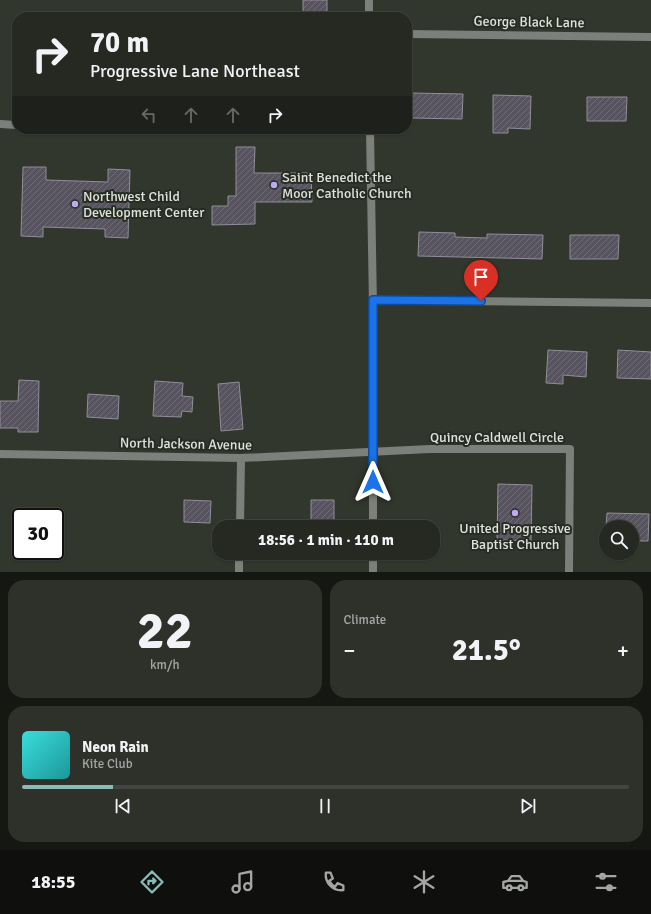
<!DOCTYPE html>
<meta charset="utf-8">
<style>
body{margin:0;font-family:Signika,sans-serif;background:#2e312a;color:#f1f3f6;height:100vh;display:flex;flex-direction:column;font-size:15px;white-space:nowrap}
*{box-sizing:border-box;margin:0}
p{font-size:13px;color:#a4a6a5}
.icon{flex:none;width:22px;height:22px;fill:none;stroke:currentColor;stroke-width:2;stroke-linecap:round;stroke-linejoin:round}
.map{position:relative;height:572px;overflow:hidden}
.details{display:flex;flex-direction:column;gap:8px;padding:8px;background:#151713;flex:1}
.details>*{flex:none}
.banner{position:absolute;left:12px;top:12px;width:400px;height:122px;border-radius:16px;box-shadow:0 1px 3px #0004,0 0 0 1px #424540;background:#262922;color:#f1f3f6;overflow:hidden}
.fabs{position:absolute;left:599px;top:520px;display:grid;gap:8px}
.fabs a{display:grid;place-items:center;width:40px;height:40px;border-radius:50%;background:#262922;box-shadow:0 1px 3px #0004,0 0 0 1px #424540;font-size:20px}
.speed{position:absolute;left:12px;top:508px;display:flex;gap:8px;font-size:20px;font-weight:700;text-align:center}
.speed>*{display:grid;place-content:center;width:52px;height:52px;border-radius:50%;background:#262922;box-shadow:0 1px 3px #0004,0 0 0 1px #424540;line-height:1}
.speed .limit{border:2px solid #111;border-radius:6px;background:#fff;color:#111}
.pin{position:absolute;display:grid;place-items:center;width:34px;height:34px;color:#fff;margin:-41px -17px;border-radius:50% 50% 50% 0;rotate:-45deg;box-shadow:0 0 4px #0007}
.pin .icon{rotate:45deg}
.me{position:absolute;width:44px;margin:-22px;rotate:0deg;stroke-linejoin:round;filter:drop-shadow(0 0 3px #0008)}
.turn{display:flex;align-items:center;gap:14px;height:84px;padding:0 12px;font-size:18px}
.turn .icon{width:52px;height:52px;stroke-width:2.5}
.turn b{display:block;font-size:28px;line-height:34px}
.lanes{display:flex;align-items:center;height:38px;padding:0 12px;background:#0003;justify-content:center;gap:20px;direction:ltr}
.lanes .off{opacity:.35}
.big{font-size:30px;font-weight:700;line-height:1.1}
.details .tile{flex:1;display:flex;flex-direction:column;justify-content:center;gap:6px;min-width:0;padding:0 14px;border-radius:16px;background:#2e312a}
.details .dial{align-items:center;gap:0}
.dial b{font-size:52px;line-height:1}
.song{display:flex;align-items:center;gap:12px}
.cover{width:48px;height:48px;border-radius:6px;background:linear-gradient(135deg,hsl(180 70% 55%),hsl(180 70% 35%))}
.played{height:4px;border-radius:2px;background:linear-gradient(90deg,#8bbbb9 15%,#424540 15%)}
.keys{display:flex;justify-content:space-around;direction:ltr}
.heat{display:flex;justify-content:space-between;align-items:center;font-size:22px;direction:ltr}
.details .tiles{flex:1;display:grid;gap:8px;grid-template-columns:1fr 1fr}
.tile:last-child{grid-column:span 2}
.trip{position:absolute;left:212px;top:520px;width:228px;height:40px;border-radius:16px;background:#262922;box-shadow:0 1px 3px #0004,0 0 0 1px #424540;font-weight:700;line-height:40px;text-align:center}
.menu{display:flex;height:64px;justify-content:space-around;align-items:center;background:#0f100e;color:#a4a6a5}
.menu .icon{width:28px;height:28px}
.menu .selected{color:#8bbbb9}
.menu b{font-size:18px;color:#f1f3f6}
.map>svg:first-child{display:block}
</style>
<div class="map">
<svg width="651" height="572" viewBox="0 0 651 572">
<defs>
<pattern id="building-hatch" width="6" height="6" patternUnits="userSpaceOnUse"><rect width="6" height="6" fill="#575460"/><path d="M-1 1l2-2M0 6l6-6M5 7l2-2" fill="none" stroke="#6f6c76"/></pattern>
</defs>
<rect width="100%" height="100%" fill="#32372d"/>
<path fill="url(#building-hatch)" stroke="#918d9a" d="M 303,0 L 327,0 L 327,17 L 303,17 Z
M 412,93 L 463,94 L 462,119 L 412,118 Z
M 493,95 L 531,96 L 530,129 L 508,128 L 508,133 L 493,133 Z
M 587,97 L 627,97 L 626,121 L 587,121 Z
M 236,147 L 255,147 L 254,173 L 311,173 L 312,202 L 255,202 L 255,224 L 212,225 L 212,206 L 228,206 L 228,196 L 236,196 Z
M 23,167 L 46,167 L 46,180 L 108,182 L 108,169 L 130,170 L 128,238 L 105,237 L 105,229 L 43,227 L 43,237 L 21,236 Z
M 419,232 L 455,233 L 455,237 L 487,238 L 487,234 L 543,235 L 542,259 L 418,256 Z
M 570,235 L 619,235 L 618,259 L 570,259 Z
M 548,350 L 587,352 L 586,377 L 563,375 L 563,384 L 546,383 Z
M 618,350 L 651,352 L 651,379 L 617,378 Z
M 19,380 L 39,381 L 38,432 L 18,432 L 18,428 L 0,428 L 0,401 L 18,401 Z
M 155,381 L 183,383 L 182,396 L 193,397 L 192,412 L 182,411 L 181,417 L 153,416 Z
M 239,382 L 243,429 L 221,431 L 218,384 Z
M 88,394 L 119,396 L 118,419 L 87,417 Z
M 498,484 L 532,485 L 531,541 L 497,540 Z
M 184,500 L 211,501 L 210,523 L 184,522 Z
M 311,500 L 334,500 L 334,527 L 311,527 Z
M 607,513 L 649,514 L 648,541 L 632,541 L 632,527 L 606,527 Z"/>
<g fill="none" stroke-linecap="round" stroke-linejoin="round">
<path stroke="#7c7f7a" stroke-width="8" d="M 369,17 L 369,0
M 407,34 L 651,37
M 0,124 L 17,125
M 109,129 L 157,130 L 173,129
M 370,129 L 373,307 L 373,527
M 373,300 L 651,303
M 0,454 L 241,458 L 430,449 L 570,449 L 569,572
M 240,527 L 241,458
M 373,553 L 373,572
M 239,572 L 239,553"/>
</g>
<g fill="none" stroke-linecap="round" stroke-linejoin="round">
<defs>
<path id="route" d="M 373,482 L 373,300 L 481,301"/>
</defs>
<use href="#route" stroke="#114b97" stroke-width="10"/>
<use href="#route" stroke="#1a73e8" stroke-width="7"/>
</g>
<g fill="#bfa8f4" stroke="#282d23" stroke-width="1.5">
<circle cx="274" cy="185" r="4"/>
<circle cx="75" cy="204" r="4"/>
<circle cx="515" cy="513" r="4"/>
</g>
<g text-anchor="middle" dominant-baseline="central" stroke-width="4" stroke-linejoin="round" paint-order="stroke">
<g font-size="14" fill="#dee2db" stroke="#282d23">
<text transform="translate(529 22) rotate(1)">George Black Lane</text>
<text x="497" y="437">Quincy Caldwell Circle</text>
<text transform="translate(186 444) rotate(1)">North Jackson Avenue</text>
</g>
<g font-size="14" fill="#dee2db" stroke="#282d23" text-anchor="start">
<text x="282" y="177">Saint Benedict the<tspan x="282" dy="16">Moor Catholic Church</tspan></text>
<text x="83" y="196">Northwest Child<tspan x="83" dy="16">Development Center</tspan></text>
<text x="515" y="528" text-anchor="middle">United Progressive<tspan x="515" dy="16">Baptist Church</tspan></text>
</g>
</g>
</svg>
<div class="fabs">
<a><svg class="icon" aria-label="search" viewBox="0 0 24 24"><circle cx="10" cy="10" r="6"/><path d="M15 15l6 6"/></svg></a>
</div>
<div class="speed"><div class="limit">30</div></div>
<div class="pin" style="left:481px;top:301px;background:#d93025"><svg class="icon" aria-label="arrive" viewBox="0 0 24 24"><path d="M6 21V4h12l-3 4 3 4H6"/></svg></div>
<svg class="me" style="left:373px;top:482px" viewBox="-20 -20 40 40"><path d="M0-17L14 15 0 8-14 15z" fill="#1a73e8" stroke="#fff" stroke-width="4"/></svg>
<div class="trip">18:56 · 1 min · 110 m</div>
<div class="banner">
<div class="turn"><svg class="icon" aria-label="right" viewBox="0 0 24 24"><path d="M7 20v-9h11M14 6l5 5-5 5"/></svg><div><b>70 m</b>Progressive Lane Northeast</div></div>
<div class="lanes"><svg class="icon off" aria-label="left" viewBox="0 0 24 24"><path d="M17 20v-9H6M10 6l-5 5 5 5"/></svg><svg class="icon off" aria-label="ahead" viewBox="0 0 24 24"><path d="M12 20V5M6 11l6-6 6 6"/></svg><svg class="icon off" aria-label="ahead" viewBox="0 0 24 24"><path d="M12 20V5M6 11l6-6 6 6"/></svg><svg class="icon" aria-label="right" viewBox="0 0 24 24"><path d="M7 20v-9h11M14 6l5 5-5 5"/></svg></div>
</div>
</div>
<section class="details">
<div class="tiles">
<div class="tile dial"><b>22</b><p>km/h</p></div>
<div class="tile"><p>Climate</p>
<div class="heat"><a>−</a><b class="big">21.5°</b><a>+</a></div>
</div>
<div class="tile">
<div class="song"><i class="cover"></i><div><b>Neon Rain</b><p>Kite Club</p></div></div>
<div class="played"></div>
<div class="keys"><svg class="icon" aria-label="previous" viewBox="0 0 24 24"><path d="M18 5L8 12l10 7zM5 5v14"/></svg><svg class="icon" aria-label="pause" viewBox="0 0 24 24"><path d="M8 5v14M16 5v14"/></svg><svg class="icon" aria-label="next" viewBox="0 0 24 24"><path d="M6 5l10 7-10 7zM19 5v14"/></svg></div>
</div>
</div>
</section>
<nav class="menu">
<b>18:55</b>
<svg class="icon selected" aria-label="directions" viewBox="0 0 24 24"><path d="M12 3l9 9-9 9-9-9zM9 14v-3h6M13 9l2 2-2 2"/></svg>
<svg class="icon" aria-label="music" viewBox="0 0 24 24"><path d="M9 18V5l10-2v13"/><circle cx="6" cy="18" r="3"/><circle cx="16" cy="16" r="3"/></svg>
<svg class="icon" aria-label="phone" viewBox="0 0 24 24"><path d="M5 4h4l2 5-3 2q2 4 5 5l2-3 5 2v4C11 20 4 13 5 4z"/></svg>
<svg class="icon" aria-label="climate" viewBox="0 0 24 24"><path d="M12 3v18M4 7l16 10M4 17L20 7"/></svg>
<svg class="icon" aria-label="car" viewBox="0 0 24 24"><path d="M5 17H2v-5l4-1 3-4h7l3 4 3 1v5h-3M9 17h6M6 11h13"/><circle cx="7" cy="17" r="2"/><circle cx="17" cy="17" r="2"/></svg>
<svg class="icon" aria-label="filters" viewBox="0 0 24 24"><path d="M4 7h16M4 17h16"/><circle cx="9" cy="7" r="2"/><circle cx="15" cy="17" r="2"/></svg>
</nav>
